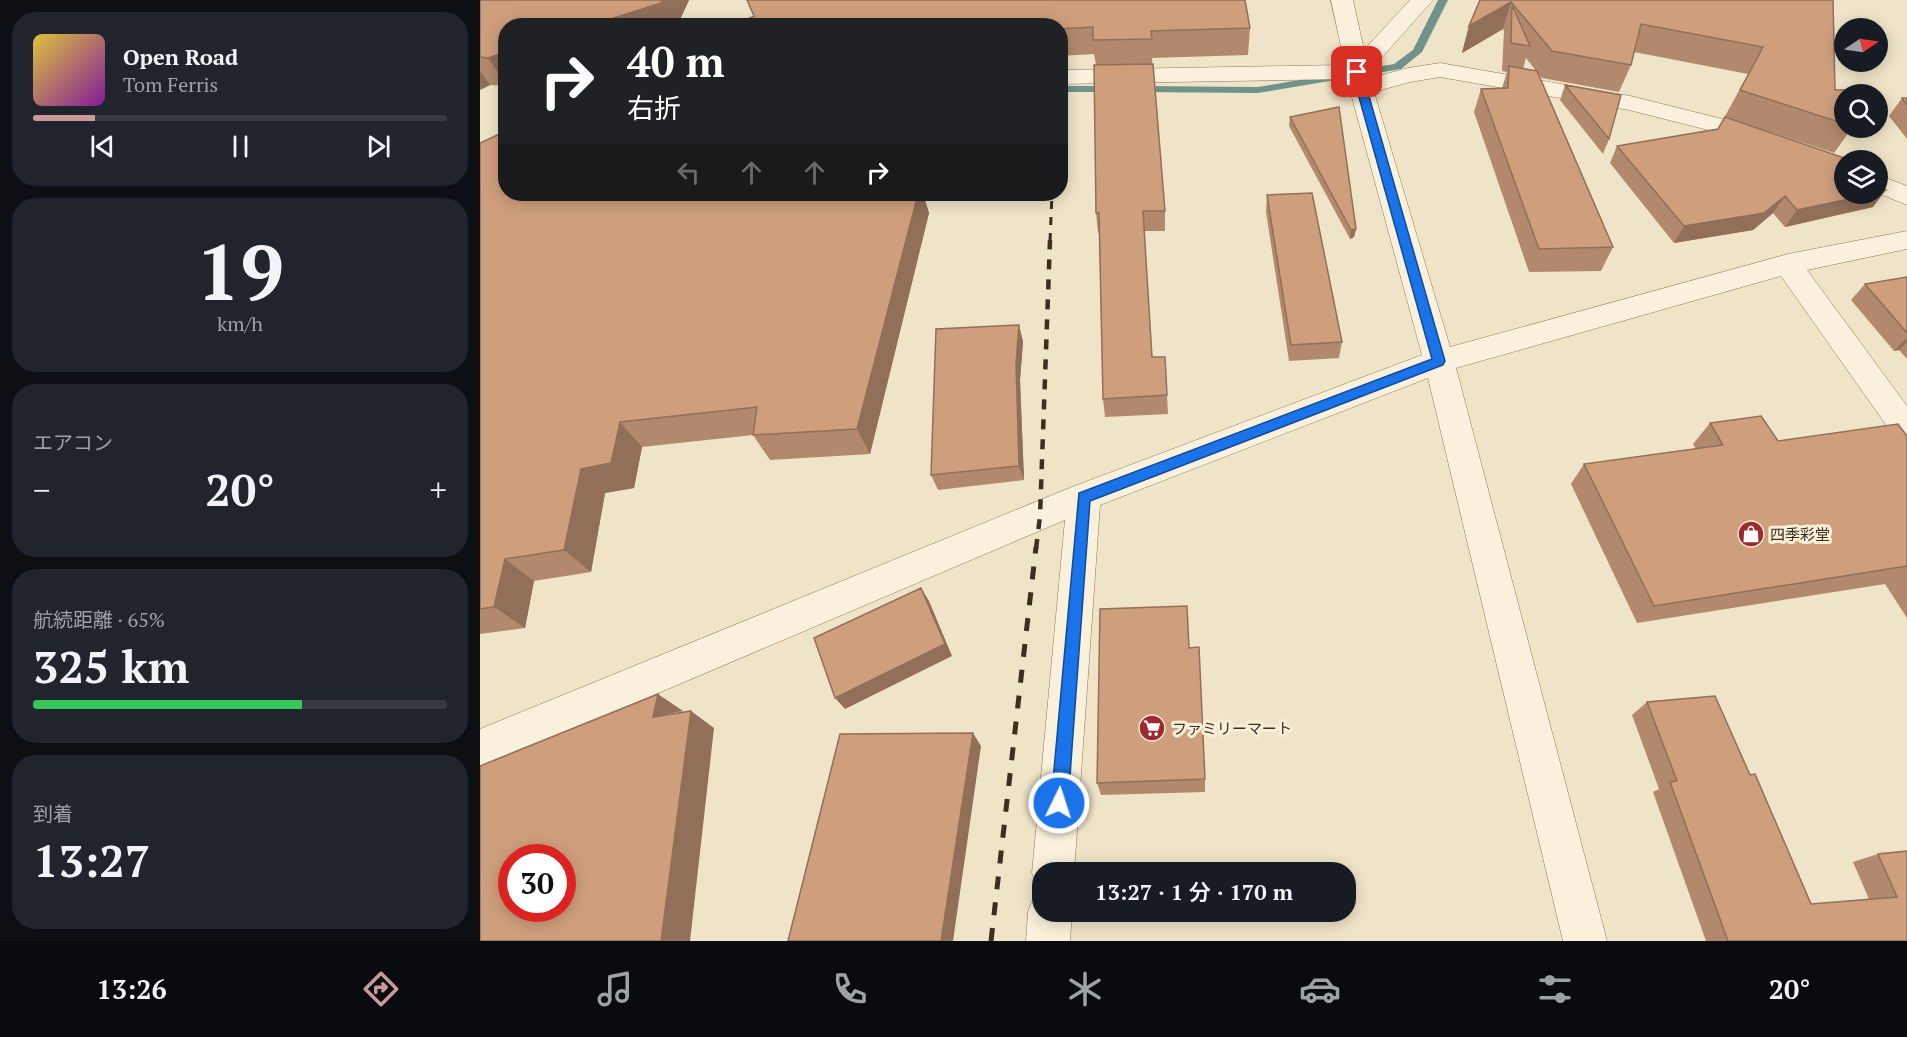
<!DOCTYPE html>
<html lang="ja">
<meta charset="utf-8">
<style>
body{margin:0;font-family:"PT Serif","Noto Sans JP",serif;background:#20242c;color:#f1f3f6;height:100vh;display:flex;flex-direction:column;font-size:22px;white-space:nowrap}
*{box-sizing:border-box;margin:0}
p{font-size:20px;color:#9ea1a6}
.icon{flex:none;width:33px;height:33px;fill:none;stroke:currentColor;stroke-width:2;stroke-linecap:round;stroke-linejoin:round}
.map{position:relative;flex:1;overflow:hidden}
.details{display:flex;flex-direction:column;gap:12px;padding:12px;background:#0d0f14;width:480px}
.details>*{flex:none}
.top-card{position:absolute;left:18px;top:18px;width:570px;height:183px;border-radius:24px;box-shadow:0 3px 15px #0003;background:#202124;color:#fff;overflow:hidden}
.needle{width:39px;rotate:77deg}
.fabs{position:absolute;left:1354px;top:18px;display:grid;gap:12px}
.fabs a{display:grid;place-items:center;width:54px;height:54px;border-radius:50%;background:#171b24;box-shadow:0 3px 15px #0003;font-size:30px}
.speed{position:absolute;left:18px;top:844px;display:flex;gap:12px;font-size:30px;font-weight:700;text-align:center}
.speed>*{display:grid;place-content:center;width:78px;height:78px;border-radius:50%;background:#171b24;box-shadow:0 3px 15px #0003;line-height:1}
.speed .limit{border:9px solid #d22;background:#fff;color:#111}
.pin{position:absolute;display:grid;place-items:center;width:51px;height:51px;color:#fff;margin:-26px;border-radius:12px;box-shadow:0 3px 9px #0006}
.me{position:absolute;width:66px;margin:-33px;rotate:4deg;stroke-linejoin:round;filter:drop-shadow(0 0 4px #0008)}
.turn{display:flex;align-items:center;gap:21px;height:126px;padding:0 30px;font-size:27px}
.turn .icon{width:78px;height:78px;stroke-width:2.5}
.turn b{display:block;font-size:42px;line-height:51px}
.lanes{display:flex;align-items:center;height:57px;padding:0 30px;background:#0003;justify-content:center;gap:30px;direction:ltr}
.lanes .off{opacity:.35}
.big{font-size:45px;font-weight:600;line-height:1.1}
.details .card{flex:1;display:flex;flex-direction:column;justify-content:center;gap:9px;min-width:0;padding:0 21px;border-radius:24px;background:#20242c}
.details .dial{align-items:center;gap:0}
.dial b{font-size:78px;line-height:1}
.song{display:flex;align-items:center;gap:18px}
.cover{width:72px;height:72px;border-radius:9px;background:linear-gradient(135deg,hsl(50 70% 55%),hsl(290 70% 35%))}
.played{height:6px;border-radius:3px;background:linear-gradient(90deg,#cc999b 15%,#363941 15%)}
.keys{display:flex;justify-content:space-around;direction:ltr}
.heat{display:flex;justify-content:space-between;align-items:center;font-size:33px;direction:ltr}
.charge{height:9px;border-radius:4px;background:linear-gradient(90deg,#34c759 65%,#363941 0)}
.trip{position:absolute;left:552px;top:862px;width:324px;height:60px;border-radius:24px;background:#171b24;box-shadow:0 3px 15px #0003;font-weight:600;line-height:60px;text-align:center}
.dock{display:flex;height:96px;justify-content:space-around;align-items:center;background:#090b0e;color:#9ea1a6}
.dock .icon{width:42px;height:42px}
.dock .selected{color:#cc999b}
.dock b{font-size:27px;color:#f1f3f6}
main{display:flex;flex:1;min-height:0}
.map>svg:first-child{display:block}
</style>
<main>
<section class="details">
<div class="card">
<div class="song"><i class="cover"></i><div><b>Open Road</b><p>Tom Ferris</p></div></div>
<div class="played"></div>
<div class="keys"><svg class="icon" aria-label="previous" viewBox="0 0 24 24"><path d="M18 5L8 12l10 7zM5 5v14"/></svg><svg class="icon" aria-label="pause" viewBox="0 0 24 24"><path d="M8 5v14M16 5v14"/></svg><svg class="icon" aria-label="next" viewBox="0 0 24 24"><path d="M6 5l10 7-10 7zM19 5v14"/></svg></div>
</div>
<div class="card dial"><b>19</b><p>km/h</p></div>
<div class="card"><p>エアコン</p>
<div class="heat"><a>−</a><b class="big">20°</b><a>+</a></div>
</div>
<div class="card"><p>航続距離 · 65%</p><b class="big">325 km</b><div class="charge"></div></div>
<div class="card"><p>到着</p><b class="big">13:27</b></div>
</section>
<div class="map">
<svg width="1427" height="941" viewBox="0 0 1427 941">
<rect width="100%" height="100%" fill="#f0e4c8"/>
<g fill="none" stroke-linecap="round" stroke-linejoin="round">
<path fill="#6f938a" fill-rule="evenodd" d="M 958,0 L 968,0 L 942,52 L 921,69 L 778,93 L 657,92 L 652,89 L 657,86 L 778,87 L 914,64 L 933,50 Z
M 580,86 L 633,86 L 638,89 L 633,92 L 580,92 Z"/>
<defs>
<path id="minor" d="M 851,0 L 873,0 L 884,50 L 930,0 L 953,0 L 889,72 L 891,78 L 928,68 L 960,63 L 1150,96 L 1266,125 L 1366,160 L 1365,177 L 1248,135 L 1149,110 L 960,77 L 930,82 L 894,92 L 970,347 L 1308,254 L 1427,231 L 1427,249 L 1327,270 L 1427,406 L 1427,443 L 1416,439 L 1301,276 L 976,368 L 1127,941 L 1083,941 L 948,378 L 620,505 L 594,873 L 562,873 L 562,890 L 558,888 L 552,873 L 585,520 L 0,769 L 0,729 L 592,487 L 942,355 L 867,79 L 580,84 L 580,70 L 865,65 Z
M 1398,175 L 1427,186 L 1427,205 L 1398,193 Z
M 562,893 L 562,912 L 592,912 L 590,941 L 546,941 L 548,912 L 554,896 Z"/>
</defs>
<use href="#minor" stroke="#8d765c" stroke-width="1"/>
<use href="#minor" fill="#faf1dc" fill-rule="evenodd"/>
<path stroke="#3d2e20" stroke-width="3" stroke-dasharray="8 8" stroke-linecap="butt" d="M 570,241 L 572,194"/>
<path stroke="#3d2e20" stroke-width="4.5" stroke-dasharray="10 10" stroke-linecap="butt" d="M 556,549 L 560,516 L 570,240"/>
<path stroke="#3d2e20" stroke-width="5" stroke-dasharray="13 13" stroke-linecap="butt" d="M 511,941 L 556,547"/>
</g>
<path fill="#b2896c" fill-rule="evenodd" d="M 0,0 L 209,0 L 197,26 L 26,26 L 26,86 L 10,85 L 0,90 Z
M 1000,0 L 1353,0 L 1355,90 L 1365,94 L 1365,128 L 1372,128 L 1354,153 L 1284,130 L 1393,207 L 1305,227 L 1293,213 L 1273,230 L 1194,243 L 1130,163 L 1137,146 L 1238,129 L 1268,74 L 1154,52 L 1151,65 L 1139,92 L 1062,78 L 1057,72 L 1133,247 L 1121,271 L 1049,272 L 994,112 L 1001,89 L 1022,88 L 1027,72 L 1022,71 L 1024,31 L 1023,29 L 982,53 L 989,26 ZM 1046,58 L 1056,71 L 1043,69 Z
M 580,26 L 770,28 L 768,55 L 672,58 L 685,211 L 685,231 L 664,231 L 672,357 L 687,395 L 688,414 L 625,417 L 623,399 L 619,233 L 618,233 L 616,213 L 616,65 L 614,54 L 580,56 Z
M 1085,85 L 1129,139 L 1123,154 L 1080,100 Z
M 1422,98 L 1427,98 L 1427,139 L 1409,116 Z
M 810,117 L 876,229 L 874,237 L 870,239 L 809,126 Z
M 0,143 L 26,194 L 443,194 L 449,213 L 390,454 L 290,460 L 273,435 L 162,447 L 154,488 L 125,493 L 111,572 L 54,581 L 45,628 L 0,634 Z
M 787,195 L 862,342 L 859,358 L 809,361 L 786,212 Z
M 1427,277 L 1427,359 L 1419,350 L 1414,351 L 1371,300 L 1385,284 Z
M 539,325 L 543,342 L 540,380 L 544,480 L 458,490 L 451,475 Z
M 1230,423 L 1298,441 L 1427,436 L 1427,618 L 1405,584 L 1157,623 L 1091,484 L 1104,464 L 1216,449 L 1213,444 Z
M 709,648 L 725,779 L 725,792 L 621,795 L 617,783 Z
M 1167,702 L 1270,775 L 1331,904 L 1389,899 L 1373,862 L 1398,854 L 1427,851 L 1427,941 L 1226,941 L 1173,792 L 1179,789 L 1152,715 Z"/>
<path fill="#916f58" d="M 182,0 L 209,0 L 197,26 L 109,26 Z
M 1031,2 L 1023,29 L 982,53 L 989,26 Z
M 26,52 L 26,84 L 8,58 Z
M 0,71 L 10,85 L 0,90 Z
M 1406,190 L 1393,207 L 1305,227 L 1317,210 L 1392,194 L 1398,194 L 1398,192 Z
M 438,194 L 443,194 L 449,213 L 390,454 L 377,429 Z
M 1305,196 L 1293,213 L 1273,230 L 1194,243 L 1204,226 Z
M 876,229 L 874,237 L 870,239 L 871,230 Z
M 539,325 L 543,342 L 540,380 L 544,480 L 539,466 L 536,364 Z
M 1427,338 L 1427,342 L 1419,350 L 1414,351 Z
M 140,422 L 162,447 L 154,488 L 125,493 L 111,572 L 84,550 L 101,469 Z
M 25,559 L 54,581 L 45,628 L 14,607 Z
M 441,588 L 449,601 L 472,656 L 365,709 L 355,698 Z
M 178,694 L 203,711 L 173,717 Z
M 211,711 L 234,728 L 210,941 L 181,941 Z
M 493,733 L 501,746 L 473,941 L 461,941 Z"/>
<path fill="#cf9f7d" stroke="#916f58" stroke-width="1.5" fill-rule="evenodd" d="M 0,0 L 182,0 L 181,3 L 109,26 L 26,26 L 26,52 L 8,58 L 0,57 Z
M 267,0 L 765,0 L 770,28 L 671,31 L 672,39 L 613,40 L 613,27 L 580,29 L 580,26 L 254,26 L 274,16 Z
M 1000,0 L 1353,0 L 1355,90 L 1392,89 L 1389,94 L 1365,94 L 1365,124 L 1260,90 L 1283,47 L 1161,24 L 1151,65 L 1072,51 L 1031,2 L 989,26 Z
M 1032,5 L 1050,46 L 1031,43 Z
M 673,64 L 685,211 L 663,211 L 672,357 L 685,357 L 687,395 L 623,399 L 619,213 L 616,213 L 614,65 Z
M 1029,66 L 1057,71 L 1133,247 L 1059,249 L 1001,89 L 1028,88 Z
M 1085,85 L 1141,95 L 1129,139 Z
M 1422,98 L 1427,98 L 1427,105 Z
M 859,107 L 876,229 L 871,230 L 810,117 Z
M 1245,117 L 1370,160 L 1371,160 L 1365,160 L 1365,194 L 1392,194 L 1317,210 L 1305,196 L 1284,213 L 1204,226 L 1137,146 L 1238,129 Z
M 26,131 L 26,194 L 438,194 L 377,429 L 273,435 L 277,407 L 140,422 L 131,463 L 101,469 L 84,550 L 25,559 L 14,607 L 0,609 L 0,143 Z
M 1398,184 L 1406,190 L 1398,192 Z
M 832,193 L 862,342 L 811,345 L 787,195 Z
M 1427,277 L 1427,333 L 1385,284 Z
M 539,325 L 536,364 L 539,466 L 451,475 L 456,329 Z
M 1281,416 L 1298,441 L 1418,424 L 1427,436 L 1427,566 L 1174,606 L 1104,464 L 1243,445 L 1230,423 Z
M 441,588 L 465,644 L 355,698 L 334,638 Z
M 707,606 L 709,648 L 719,647 L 725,779 L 617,783 L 620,609 Z
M 178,694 L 173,717 L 211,711 L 181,941 L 0,941 L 0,766 ZM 32,858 L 82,858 L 82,909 L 32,909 Z
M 1235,696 L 1270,775 L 1275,774 L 1331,904 L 1417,897 L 1398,854 L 1427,851 L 1427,941 L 1248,941 L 1190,782 L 1197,781 L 1167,702 Z
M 493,733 L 461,941 L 308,941 L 360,734 Z"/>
<path fill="#1a73e8" stroke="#114b97" stroke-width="1.5" d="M 877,69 L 882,72 L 965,361 L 963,365 L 610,501 L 588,803 L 585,809 L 579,811 L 573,809 L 571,803 L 599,493 L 952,359 L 872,72 Z"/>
<defs>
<symbol id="shop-disc" viewBox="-11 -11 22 22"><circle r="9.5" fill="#9e2a2b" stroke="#f7eed8"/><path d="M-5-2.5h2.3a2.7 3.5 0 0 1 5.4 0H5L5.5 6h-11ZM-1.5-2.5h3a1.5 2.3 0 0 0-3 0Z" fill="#fff"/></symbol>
<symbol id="supermarket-disc" viewBox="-11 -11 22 22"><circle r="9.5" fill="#9e2a2b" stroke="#f7eed8"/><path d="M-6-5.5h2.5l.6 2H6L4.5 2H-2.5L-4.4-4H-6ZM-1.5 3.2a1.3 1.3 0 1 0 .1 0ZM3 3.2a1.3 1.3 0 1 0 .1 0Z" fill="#fff"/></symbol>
</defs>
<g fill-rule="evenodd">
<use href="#shop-disc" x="1256" y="519" width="30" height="30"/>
<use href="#supermarket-disc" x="657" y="713" width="30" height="30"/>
</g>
<g text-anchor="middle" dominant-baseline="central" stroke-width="6" stroke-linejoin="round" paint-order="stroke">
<g font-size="15" fill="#3d2e20" stroke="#f7eed8" text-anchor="start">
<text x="1290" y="534">四季彩堂</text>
<text x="692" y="728">ファミリーマート</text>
</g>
</g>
</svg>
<div class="fabs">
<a><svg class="needle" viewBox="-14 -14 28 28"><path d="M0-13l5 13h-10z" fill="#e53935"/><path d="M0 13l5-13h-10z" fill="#9ea1a6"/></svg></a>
<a><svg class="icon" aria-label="search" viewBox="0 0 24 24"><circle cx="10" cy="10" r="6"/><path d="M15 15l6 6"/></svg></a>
<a><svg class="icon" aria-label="layers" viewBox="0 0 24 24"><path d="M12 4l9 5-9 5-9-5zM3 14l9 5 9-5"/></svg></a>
</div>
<div class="speed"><div class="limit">30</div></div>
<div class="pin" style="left:877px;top:72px;background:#d93025"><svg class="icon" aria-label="arrive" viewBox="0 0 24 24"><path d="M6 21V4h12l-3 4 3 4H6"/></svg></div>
<svg class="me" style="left:579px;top:803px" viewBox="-20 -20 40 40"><circle r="17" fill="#1a73e8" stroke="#fff" stroke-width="3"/><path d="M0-11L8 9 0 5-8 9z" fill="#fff"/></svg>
<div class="trip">13:27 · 1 分 · 170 m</div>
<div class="top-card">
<div class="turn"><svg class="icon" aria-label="right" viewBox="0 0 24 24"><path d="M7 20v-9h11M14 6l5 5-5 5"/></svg><div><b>40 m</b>右折</div></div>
<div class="lanes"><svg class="icon off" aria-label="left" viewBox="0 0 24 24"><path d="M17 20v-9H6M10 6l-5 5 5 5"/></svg><svg class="icon off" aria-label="ahead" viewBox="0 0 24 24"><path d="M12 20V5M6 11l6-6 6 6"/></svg><svg class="icon off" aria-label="ahead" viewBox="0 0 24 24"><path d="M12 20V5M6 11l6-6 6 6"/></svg><svg class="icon" aria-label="right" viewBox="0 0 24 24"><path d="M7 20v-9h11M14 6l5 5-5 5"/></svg></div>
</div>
</div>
</main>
<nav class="dock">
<b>13:26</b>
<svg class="icon selected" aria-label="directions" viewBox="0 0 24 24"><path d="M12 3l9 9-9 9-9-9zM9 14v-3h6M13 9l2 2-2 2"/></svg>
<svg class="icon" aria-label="music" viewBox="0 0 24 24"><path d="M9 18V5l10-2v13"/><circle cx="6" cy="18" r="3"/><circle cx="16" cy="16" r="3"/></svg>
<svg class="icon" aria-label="phone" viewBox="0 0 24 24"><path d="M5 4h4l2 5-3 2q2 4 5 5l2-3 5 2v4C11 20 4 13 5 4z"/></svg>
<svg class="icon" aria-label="climate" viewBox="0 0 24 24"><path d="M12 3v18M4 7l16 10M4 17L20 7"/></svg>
<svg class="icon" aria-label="car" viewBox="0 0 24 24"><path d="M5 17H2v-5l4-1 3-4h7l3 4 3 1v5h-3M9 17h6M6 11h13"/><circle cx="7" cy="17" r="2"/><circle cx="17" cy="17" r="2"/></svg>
<svg class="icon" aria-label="filters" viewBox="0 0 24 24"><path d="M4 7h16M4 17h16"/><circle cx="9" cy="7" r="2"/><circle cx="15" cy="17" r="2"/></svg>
<b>20°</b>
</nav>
